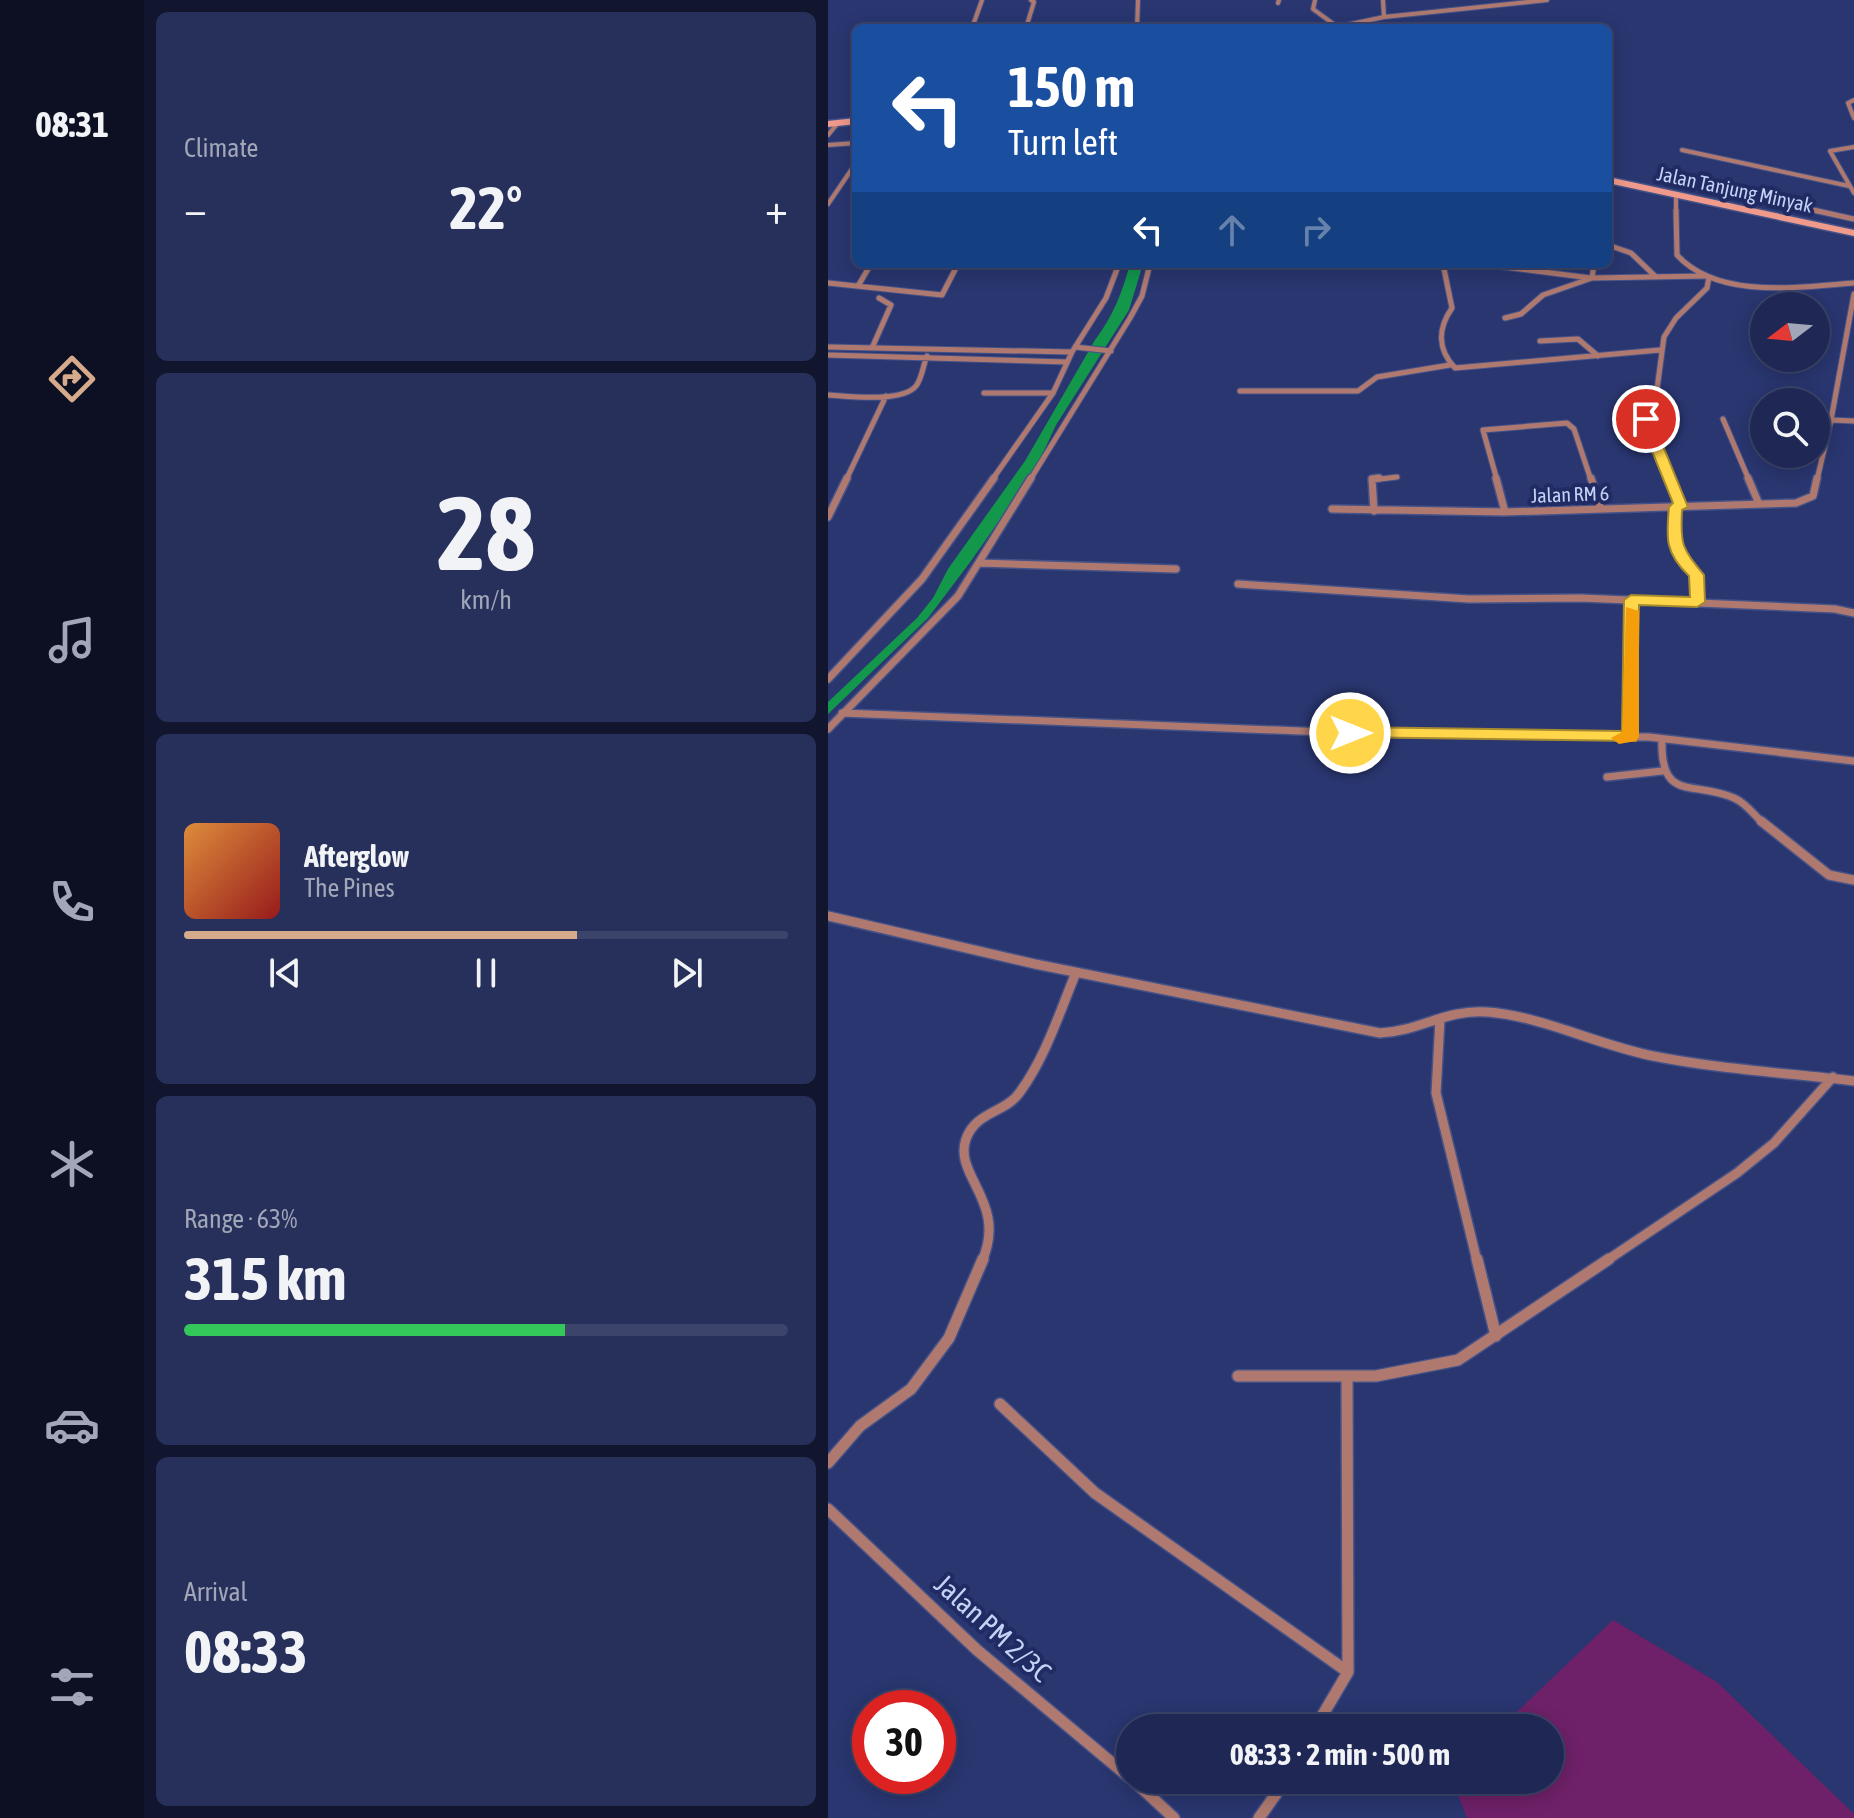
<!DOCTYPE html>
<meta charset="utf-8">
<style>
body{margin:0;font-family:"Asap Condensed",sans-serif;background:#27305a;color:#f1f3f6;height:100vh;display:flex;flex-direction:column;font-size:30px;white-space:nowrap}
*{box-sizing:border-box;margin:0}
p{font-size:26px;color:#a1a6b8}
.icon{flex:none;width:44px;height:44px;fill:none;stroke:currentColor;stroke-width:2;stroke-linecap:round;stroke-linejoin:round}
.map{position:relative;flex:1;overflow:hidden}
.side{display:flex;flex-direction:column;gap:12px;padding:12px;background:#11162e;width:684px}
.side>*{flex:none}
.guide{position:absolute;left:24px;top:24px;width:760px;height:244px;border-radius:12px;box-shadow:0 4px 20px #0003,0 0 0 2px #3c446b;background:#1a4fa0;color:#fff;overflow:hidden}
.needle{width:52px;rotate:254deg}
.tools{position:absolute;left:922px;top:292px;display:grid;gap:16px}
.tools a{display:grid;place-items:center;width:80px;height:80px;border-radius:50%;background:#1f2854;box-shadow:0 4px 20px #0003,0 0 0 2px #3c446b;font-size:40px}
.speed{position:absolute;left:24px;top:1690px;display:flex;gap:16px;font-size:40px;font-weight:700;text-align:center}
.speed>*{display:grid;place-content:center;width:104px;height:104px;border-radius:50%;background:#1f2854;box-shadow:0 4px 20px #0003,0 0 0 2px #3c446b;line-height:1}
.speed .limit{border:12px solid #d22;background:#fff;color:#111}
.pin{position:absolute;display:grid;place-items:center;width:68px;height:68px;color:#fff;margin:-34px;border:4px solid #fff;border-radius:50%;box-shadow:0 2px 8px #0007}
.me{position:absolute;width:88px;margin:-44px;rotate:90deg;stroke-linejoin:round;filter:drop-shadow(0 0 6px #0008)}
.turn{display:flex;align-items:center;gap:28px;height:168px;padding:0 24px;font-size:36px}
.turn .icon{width:104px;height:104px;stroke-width:2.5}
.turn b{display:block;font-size:56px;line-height:68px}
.lanes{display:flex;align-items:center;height:76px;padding:0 24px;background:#0003;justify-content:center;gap:40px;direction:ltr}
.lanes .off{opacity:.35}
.big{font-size:60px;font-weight:700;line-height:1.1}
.side .tile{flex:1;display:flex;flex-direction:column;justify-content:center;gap:12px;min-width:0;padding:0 28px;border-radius:12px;background:#27305a}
.side .dial{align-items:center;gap:0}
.dial b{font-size:104px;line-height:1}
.song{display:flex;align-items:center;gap:24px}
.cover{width:96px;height:96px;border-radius:12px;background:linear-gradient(135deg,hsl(30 70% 55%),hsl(0 70% 35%))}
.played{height:8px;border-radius:4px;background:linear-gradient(90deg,#d6ab8b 65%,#3c446b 65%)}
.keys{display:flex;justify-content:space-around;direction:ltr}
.heat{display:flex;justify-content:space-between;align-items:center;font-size:44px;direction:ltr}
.charge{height:12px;border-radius:6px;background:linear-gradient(90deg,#34c759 63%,#3c446b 0)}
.trip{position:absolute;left:288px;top:1714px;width:448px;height:80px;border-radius:40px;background:#1f2854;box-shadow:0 4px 20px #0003,0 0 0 2px #3c446b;font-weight:700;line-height:80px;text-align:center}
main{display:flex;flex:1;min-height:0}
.menu{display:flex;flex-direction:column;width:144px;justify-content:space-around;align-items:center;background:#0c1022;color:#a1a6b8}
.menu .icon{width:56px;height:56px}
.menu .on{color:#d6ab8b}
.menu b{font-size:36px;color:#f1f3f6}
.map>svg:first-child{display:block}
</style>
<main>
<nav class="menu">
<b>08:31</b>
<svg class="icon on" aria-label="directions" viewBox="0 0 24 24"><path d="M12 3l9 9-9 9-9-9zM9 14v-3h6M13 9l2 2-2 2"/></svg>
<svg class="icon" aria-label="music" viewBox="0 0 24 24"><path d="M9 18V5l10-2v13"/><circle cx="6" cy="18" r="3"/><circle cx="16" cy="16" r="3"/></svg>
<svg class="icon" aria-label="phone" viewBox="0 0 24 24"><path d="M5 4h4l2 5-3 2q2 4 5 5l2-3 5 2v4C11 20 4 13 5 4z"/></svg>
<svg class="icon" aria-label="climate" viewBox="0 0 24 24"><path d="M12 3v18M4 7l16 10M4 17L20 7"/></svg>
<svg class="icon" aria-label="car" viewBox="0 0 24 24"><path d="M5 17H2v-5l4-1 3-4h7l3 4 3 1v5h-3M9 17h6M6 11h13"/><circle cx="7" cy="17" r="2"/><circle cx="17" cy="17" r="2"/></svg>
<svg class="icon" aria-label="filters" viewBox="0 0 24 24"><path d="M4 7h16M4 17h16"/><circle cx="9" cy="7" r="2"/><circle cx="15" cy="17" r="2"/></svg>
</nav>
<section class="side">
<div class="tile"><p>Climate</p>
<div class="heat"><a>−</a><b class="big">22°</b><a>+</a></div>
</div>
<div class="tile dial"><b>28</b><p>km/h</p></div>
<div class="tile">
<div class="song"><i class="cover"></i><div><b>Afterglow</b><p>The Pines</p></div></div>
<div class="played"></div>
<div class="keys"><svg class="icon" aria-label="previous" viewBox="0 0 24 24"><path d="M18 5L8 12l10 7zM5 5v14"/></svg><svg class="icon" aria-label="pause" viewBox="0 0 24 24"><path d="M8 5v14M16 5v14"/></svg><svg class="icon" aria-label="next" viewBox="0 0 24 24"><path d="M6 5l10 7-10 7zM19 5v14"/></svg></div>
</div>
<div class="tile"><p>Range · 63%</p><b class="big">315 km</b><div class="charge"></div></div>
<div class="tile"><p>Arrival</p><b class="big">08:33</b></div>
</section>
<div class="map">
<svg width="1026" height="1818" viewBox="0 0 1026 1818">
<rect width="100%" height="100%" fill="#293670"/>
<path fill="#6e2168" d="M 785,1620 L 889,1682 L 1026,1814 L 1026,1818 L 639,1818 L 624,1780 L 722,1780 L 722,1728 L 672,1728 Z"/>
<path fill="#12974b" d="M 302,264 L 315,264 L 301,310 L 228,425 L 208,468 L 143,561 L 100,618 L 0,714 L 0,702 L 89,618 L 105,598 L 120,569 L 197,461 L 267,340 C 285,316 294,293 302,264 Z"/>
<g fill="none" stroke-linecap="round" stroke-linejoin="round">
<defs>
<path id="minor-far4" d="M 487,0 L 485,9 L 511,28
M 555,0 L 556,17
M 450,3 L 451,0
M 144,27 L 199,26
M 144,28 L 154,0
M 198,28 L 206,2 L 203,0
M 309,28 L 310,0
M 504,28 L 556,17 L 719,0
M 1026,100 L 1020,103 L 1026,118
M 0,135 L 10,123
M 0,145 L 28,143
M 1026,147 L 1002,151 L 1026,193
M 854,150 L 1021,186
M 860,181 L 994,212
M 848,194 L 848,212
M 0,204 L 28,163"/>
<path id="minor-far3" d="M 848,210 L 849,255 C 890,300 972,287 1026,283
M 985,210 L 1026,219
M 780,245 L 803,253 L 828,277
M 615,264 L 624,308 C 610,328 609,349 627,368 L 832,350
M 652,264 L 763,278
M 764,278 L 766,264
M 0,283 L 114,295 L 130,264
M 30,286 L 43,264
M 677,318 L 693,314 L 715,295 L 764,278 L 878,276
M 712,341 L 750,339 L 770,356
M 0,347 L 244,352
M 247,347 L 283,351
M 44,348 L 63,305 L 51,298
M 0,355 L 239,362
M 412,391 L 530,391 L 549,377 L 622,365
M 156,393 L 225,393
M 0,395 C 20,396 74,403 88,386 C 94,379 95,365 99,356
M 895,419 L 921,480
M 1003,420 L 1026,294
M 18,480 L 58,396
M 164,480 L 225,393 L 244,352 L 278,298 L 291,264
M 202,480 L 302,318 L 314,296 L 322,264
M 544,480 L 569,477
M 669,480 L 655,430 L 739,423 L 746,429 L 763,480
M 842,480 L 818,419 L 829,389 L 836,337 L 848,318 L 879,288 L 881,277
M 989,480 L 1003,420 L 1026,421"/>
<path id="minor-far2" d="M 668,478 L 677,512
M 763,478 L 773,509
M 842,478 L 853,507
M 920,478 L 931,504
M 848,507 L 846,537 L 851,551 L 869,575 L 869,602
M 504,509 L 677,512 L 968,503 L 985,496 L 989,478
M 546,511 L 544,479 L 551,478
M 0,517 L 19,478
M 151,563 L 348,569
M 410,584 L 641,599 L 753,598 L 1007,609 L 1026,613
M 0,679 L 94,579 L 166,478
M 14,713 L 522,733 L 821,737 L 1026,761
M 0,729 L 130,596 L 203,478
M 802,737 L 803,600
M 834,739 C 832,803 865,780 906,798 C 917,802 927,816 935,823
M 779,777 L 834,771"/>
<path id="minor-far1" d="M 933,821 L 1001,875 L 1026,880
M 0,916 L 207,964 L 552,1033 C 592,1031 618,1009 659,1012 C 714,1016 769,1045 825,1056 C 890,1069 959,1073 1026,1081
M 612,1019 L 608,1093 L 649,1261
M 154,1261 C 180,1202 125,1176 138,1139 C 148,1111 178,1113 192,1092 C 217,1058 231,1014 247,975
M 778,1261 L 909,1173 L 946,1143 L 1005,1077"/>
<path id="minor" d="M 649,1259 L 668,1336
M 410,1376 L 548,1376 L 630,1360 L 781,1259
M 172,1404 L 267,1493 L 520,1672
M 0,1463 L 32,1426 L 83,1389 L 121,1338 L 155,1259
M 0,1509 L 149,1650 L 302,1778
M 487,1728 L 520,1672 L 519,1376
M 305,1780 L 346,1818
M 431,1818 L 458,1780"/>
<path id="secondary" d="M 28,118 L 28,124 L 0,127 L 0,121 Z
M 780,177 L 1026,230 L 1026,236 L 780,183 Z"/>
</defs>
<use href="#minor-far4" stroke="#455288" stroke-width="6"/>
<use href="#minor-far3" stroke="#455288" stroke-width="7"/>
<use href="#minor-far2" stroke="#455288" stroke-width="10"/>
<use href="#minor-far1" stroke="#455288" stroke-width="12"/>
<use href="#minor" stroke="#455288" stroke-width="14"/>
<use href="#secondary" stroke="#455288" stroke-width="3"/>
<use href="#minor-far4" stroke="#af796f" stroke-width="4"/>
<use href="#minor-far3" stroke="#af796f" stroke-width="5"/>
<use href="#minor-far2" stroke="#af796f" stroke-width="7"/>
<use href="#minor-far1" stroke="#af796f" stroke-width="9"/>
<use href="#minor" stroke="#af796f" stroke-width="11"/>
<use href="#secondary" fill="#f09a8b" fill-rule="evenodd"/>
</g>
<path fill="#ffd54a" stroke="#a68a30" stroke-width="2" d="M 818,415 L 824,419 L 860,507 L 854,510 C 852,545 854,548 876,575 L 877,602 L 869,607 L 811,605 L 808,741 L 517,737 L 517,729 L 522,727 L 794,731 L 796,600 L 803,595 L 862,597 L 861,576 C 837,553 838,538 841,507 L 845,503 L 811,419 Z"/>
<path fill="#f59e0b" d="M 798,607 L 811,611 L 811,737 L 808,741 L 791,744 L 783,738 L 794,732 Z"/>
<g text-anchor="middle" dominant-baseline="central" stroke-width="8" stroke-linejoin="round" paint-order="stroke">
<g font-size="20" fill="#c6d2f5" stroke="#202b64">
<text transform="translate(907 189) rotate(12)">Jalan Tanjung Minyak</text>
<text transform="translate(742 494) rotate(-2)">Jalan RM 6</text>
</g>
<g font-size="28" fill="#c6d2f5" stroke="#202b64">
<text transform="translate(165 1628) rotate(42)">Jalan PM 2/3C</text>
</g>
</g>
</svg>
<div class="tools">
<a><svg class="needle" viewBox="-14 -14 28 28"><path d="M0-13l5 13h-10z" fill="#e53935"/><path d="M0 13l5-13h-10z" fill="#a1a6b8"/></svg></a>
<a><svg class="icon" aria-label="search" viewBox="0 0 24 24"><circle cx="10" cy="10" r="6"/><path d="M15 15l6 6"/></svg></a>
</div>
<div class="speed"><div class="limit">30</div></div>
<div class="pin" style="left:818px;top:419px;background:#d93025"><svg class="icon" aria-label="arrive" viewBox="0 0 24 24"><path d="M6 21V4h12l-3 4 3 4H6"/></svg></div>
<svg class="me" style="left:522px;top:733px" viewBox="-20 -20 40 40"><circle r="17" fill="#ffd54a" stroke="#fff" stroke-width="3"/><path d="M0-11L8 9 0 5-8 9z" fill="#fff"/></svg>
<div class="trip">08:33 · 2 min · 500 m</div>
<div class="guide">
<div class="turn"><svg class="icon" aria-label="left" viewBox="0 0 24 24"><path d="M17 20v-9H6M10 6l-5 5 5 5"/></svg><div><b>150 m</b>Turn left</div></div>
<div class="lanes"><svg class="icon" aria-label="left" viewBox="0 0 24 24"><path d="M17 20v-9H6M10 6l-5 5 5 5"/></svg><svg class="icon off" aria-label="ahead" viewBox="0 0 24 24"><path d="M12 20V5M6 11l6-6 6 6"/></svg><svg class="icon off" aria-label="right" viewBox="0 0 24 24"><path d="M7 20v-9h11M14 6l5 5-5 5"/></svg></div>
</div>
</div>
</main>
